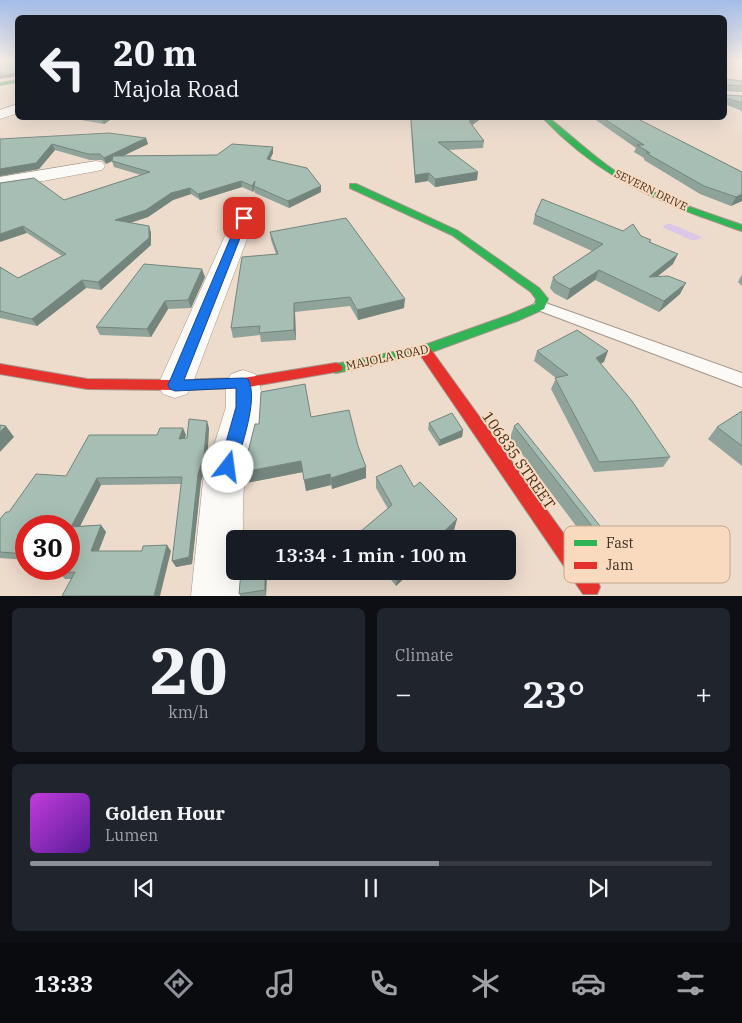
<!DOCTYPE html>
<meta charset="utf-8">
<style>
body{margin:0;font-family:"IBM Plex Serif",serif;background:#20242c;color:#f1f3f6;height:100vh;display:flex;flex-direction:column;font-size:19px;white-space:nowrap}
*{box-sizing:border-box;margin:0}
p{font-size:16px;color:#9ea1a6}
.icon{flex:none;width:28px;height:28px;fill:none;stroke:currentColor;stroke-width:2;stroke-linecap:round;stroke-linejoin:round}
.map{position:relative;height:596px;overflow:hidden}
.panel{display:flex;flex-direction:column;gap:12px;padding:12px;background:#0d0f14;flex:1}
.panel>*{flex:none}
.guide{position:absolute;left:15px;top:15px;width:712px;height:105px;border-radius:8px;box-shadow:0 5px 20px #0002;background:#171b24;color:#f1f3f6;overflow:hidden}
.speed{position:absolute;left:15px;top:515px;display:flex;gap:10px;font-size:25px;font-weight:700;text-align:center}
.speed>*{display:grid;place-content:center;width:65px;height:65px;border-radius:50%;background:#171b24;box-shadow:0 5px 20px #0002;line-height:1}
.speed .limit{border:8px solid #d22;background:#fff;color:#111}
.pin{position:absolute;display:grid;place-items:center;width:42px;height:42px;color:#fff;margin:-21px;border-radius:10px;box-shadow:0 2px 8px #0006}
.me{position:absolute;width:55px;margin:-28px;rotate:15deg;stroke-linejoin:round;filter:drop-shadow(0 0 4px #0008)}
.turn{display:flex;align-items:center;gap:18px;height:105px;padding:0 15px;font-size:22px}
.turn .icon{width:65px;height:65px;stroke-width:2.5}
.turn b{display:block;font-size:35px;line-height:42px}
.big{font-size:38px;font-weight:600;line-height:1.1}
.panel .card{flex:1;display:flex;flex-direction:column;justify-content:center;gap:8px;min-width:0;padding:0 18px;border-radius:8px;background:#20242c}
.panel .dial{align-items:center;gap:0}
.dial b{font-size:65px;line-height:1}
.song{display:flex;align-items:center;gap:15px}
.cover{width:60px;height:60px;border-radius:8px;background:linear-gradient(135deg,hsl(290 70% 55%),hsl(270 70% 35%))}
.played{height:5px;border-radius:2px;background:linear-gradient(90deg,#8c9099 60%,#363941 60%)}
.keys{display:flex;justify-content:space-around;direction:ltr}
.heat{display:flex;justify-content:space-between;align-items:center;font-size:28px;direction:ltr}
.panel .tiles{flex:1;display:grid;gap:12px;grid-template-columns:1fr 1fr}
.card:last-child{grid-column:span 2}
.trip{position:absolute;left:226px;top:530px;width:290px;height:50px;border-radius:8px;background:#171b24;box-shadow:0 5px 20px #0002;font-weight:600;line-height:50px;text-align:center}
.menu{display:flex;height:80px;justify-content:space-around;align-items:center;background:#090b0e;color:#9ea1a6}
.menu .icon{width:35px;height:35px}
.menu .current{color:#8c9099}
.menu b{font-size:22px;color:#f1f3f6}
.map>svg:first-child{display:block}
</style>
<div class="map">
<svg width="742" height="596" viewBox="0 0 742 596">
<rect width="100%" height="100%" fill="#eddbcc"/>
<path fill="#dcc7e9" d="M 667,224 L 671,224 L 702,237 L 696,240 L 691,240 L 664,228 L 663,226 Z"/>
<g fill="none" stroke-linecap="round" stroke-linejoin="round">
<defs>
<path id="lane" d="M 540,301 L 742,373 L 742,387 L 535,309 L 532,306 L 535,303 Z"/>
<path id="street" d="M 18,104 L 18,113 L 0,119 L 0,110 Z
M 96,161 L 102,162 L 105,166 L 102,170 L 0,189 L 0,177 Z
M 244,212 L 252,213 L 255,218 L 192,385 L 187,394 L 175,398 L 163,394 L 158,385 L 233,218 L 236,213 Z
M 243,370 L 255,374 C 273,406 250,447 245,480 C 242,499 243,520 243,539 L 235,539 L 235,571 L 242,571 L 241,596 L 191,596 L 203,481 L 226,407 L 226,383 L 231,374 Z"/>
<path id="fast" d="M 18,80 L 18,82 L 0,85 L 0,83 Z
M 543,118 L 549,118 C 571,135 591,155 615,171 C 653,196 699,210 742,225 L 742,231 C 728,227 715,221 702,217 C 639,194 590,167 543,118 Z
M 350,184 L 356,184 L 458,231 L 539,288 L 548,299 L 544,309 L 517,321 L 429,353 L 336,373 L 331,371 L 329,368 L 331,365 L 422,346 L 509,315 L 535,304 L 536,299 L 531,292 L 452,235 L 350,188 Z"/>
<path id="jam" d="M 424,345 L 429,347 L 597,580 L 600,587 L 597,594 L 583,594 L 419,353 L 418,350 L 419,347 Z
M 336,363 L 341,365 L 343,368 L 341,371 L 243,388 L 175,390 L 87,389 L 0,374 L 0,364 L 87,379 L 175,380 L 243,378 Z"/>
</defs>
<use href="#lane" stroke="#a39588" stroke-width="2"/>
<use href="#street" stroke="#a39588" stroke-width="1"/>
<use href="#fast" stroke="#a39588" stroke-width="2"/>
<use href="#jam" stroke="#a39588" stroke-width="2"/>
<use href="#lane" fill="#fcfaf7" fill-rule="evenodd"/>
<use href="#street" fill="#fcfaf7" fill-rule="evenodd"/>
<use href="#fast" fill="#30b455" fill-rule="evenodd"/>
<use href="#jam" fill="#e5322d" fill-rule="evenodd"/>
</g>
<path fill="#8fa39a" d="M 725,79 L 742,81 L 742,92 L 726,91 L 726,95 L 742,96 L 742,112 L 740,110 L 727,105 L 725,105 Z
M 70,118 L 113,118 L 104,124 Z
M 410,118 L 482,118 L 472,125 L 484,141 L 483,148 L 448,150 L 477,180 L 435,187 L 428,181 L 415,183 Z
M 593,118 L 636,118 L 742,172 L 742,201 L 731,206 L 700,194 L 644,160 L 644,158 L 634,152 L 636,148 Z
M 146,138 L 148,144 L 123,156 L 217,155 L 273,147 L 273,153 L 270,160 L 321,186 L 321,192 L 289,208 L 255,193 L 254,190 L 253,192 L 242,187 L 200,200 L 191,194 L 173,200 L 148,217 L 130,223 L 149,226 L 151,233 L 151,245 L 101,290 L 86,288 L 37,326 L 0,318 L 0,267 L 18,278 L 62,256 L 27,233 L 0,183 L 64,200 L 141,175 L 114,167 L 112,161 L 106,164 L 102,160 L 90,160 L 55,150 L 39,169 L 0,176 L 0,139 Z
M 535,215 L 623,231 L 641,236 L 651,240 L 650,242 L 673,264 L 658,276 L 680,294 L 659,312 L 595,280 L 567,300 L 554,293 L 550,288 L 553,277 L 592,251 L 533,224 Z
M 270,232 L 404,308 L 358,320 L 350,306 L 295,312 L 296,340 L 261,342 L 260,335 L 233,338 L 231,328 L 276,254 L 271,240 Z
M 742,274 L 742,286 L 738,282 Z
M 205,277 L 191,308 L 168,309 L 151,337 L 100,335 L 96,327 Z
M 537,351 L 604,362 L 600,363 L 670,457 L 663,467 L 594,472 L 551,389 L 556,378 L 534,361 Z
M 742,411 L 742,466 L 708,439 L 717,427 Z
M 311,417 L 358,446 L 366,467 L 366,478 L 332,489 L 331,485 L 306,491 L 303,472 L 246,483 Z
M 429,423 L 463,430 L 462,437 L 439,446 L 428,429 Z
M 514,426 L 612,541 L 604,552 L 598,555 L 510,438 Z
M 209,428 L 207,463 L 201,481 L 192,564 L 176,567 L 181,484 L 101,485 L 80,526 L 101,525 L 106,532 L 99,551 L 171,551 L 71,579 L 65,579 L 59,573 L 69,569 L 69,526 L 26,526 L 26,560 L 0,558 L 0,519 L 9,512 L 66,476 L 186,435 L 184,438 L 187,438 Z
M 376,477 L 414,487 L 457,519 L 454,530 L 445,539 L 361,539 L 361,531 L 388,509 L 376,488 Z
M 241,571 L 267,571 L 266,596 L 240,596 Z
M 384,571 L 412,571 L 396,586 Z"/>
<path fill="#74857d" d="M 16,73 L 18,76 L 0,79 L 0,76 Z
M 106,118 L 113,118 L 104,124 L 102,120 Z
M 474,118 L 482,118 L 468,128 L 469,121 Z
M 146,138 L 148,144 L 106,164 L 104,158 Z
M 52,144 L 55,150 L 39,169 L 0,176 L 0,169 Z
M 273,147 L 273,153 L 267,165 L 267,159 Z
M 478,172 L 477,180 L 435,187 L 435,179 Z
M 429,173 L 428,181 L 415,183 L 415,175 Z
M 241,181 L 242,187 L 200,200 L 198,194 Z
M 255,181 L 254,186 L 254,190 L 253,192 L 252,186 Z
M 321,186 L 321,192 L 289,208 L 288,201 Z
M 190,188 L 191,194 L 173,200 L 148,217 L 117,227 L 115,220 L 171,193 Z
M 742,194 L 742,201 L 731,206 L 736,197 Z
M 23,226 L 27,233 L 0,242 L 0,234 Z
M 149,226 L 151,233 L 151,245 L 101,290 L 98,282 Z
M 678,254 L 673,264 L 644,287 L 649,277 Z
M 202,269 L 205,277 L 191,308 L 188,300 Z
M 599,270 L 595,280 L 567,300 L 570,289 Z
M 82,280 L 86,288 L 37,326 L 32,319 Z
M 686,283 L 680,294 L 659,312 L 664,301 Z
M 405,299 L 404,308 L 358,320 L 357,310 Z
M 165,301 L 168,309 L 151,337 L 147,329 Z
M 294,303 L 295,312 L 296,340 L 294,330 Z
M 608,351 L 604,362 L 592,368 L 596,358 Z
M 207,421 L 209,428 L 207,463 L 201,481 L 192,564 L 176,567 L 172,561 Z
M 6,426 L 14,437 L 0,452 L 0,432 Z
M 183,428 L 186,435 L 182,446 L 179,439 Z
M 463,430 L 462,437 L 439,446 L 440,440 Z
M 301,461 L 303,472 L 246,483 L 243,472 Z
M 366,467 L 366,478 L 332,489 L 331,478 Z
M 330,474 L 331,485 L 306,491 L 304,480 Z
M 97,478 L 101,485 L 76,534 L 71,527 Z
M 457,519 L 454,530 L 445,539 L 436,539 Z
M 101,525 L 106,532 L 96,557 L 91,551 Z
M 612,541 L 604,552 L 598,555 L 606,544 Z
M 167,545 L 171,551 L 160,596 L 154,596 Z
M 265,571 L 267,571 L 266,596 L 265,590 Z
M 402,571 L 412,571 L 396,586 L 397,576 Z"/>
<path fill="#a6beb3" stroke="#74857d" d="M 0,60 L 18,60 L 18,74 L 16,73 L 0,76 Z
M 725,79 L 742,81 L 742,86 L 726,85 L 726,95 L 742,96 L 742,103 L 730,99 L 725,99 Z
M 18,81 L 18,92 L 17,92 L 16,83 Z
M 88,118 L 106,118 L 102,120 Z
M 411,118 L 474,118 L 469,121 L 484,141 L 438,142 L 478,172 L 435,179 L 429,173 L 415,175 Z
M 603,118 L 636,118 L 742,172 L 742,194 L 736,197 L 704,186 L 646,153 L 650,153 L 637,145 L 644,145 Z
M 109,133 L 146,138 L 104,158 L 100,154 L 88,154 L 52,144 L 36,163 L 0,169 L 0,139 Z
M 232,144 L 273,147 L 267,159 L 307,168 L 321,186 L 288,201 L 254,186 L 255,181 L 252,186 L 241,181 L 198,194 L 190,188 L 171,193 L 146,210 L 115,220 L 149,226 L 149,238 L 98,282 L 82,280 L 32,319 L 0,311 L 0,267 L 18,278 L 66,254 L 23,226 L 0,234 L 0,183 L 34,178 L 64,200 L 150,172 L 112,161 L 113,156 L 217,155 Z
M 542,199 L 623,231 L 633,224 L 641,236 L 651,240 L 649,242 L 678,254 L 649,277 L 668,276 L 686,283 L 664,301 L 599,270 L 570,289 L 557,282 L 553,277 L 603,244 L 535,215 Z
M 346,218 L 405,299 L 357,310 L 350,297 L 294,303 L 294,330 L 259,333 L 260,326 L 231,328 L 242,257 L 278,254 L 270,232 Z
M 144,264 L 202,269 L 188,300 L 165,301 L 147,329 L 96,327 Z
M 577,330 L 608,351 L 596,358 L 632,401 L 670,457 L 599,462 L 555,378 L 568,375 L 537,351 Z
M 305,384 L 311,417 L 349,410 L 358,446 L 366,467 L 331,478 L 330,474 L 304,480 L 301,461 L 243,472 L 255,424 L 259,424 L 261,392 Z
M 742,411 L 742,446 L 717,427 Z
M 452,413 L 463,430 L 440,440 L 429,423 Z
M 189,419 L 207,421 L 204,456 L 198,474 L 189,557 L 172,561 L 182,477 L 97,478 L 71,527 L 101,525 L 91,551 L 142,551 L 143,546 L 167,545 L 154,596 L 62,596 L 75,572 L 59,573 L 61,569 L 69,569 L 69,526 L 26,526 L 26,554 L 0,552 L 0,519 L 6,512 L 9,512 L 36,474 L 66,476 L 89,435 L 157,435 L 160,428 L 183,428 L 179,439 L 187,438 Z
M 518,423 L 612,541 L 606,544 L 514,426 Z
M 0,425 L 6,426 L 0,432 Z
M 401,465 L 414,487 L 420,482 L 457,519 L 436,539 L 367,539 L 361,531 L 392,505 L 376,477 Z
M 241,571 L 265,571 L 265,590 L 239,594 Z
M 393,571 L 402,571 L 397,576 Z"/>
<linearGradient id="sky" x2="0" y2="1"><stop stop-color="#a3bce8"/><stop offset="0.42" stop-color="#f7efe8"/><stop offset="1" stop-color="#f7efe8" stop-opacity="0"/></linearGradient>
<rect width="742" height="144" fill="url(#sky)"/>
<path fill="#1a73e8" stroke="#114b97" d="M 244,215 L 248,218 L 184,380 L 243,378 L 248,379 C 259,399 241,446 236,467 L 234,473 L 228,475 L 222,473 L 219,467 L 236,407 L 236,388 L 175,391 L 170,389 L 168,385 L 239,218 Z"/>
<g text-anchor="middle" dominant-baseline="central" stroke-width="4" stroke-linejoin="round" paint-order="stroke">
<g font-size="11" fill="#3f3023" stroke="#fadabf">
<text transform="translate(651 190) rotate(26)">SEVERN DRIVE</text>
</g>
<g font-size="12" fill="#3f3023" stroke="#fadabf">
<text transform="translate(387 357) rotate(-12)">MAJOLA ROAD</text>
</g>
<g font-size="15" fill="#3f3023" stroke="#fadabf">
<text transform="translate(519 460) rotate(55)">106835 STREET</text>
</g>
</g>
<rect x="564" y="526" width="166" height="57" rx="8" fill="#fadabf" stroke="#c2a790" stroke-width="1"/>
<rect x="574" y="540" width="23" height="6" fill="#30b455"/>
<rect x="574" y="562" width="23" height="7" fill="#e5322d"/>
<g font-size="14" fill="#3f3023">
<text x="606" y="548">Fast</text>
<text x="606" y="570">Jam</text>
</g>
</svg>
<div class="speed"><div class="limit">30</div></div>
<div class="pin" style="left:244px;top:218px;background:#d93025"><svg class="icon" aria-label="arrive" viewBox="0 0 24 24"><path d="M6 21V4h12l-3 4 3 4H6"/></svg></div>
<svg class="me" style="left:228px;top:467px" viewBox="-20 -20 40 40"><circle r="19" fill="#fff"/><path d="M0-13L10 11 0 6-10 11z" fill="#1a73e8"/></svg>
<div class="trip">13:34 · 1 min · 100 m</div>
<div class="guide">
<div class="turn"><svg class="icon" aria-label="left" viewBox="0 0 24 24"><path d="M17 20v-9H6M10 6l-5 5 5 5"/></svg><div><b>20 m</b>Majola Road</div></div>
</div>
</div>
<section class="panel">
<div class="tiles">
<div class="card dial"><b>20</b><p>km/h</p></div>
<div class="card"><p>Climate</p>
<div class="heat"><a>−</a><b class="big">23°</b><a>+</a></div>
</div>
<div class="card">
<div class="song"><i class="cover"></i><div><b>Golden Hour</b><p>Lumen</p></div></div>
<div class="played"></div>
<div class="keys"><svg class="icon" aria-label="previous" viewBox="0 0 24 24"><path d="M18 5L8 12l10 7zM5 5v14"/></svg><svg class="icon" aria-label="pause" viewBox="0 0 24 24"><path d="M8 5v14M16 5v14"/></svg><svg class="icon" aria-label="next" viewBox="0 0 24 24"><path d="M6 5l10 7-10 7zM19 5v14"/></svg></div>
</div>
</div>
</section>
<nav class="menu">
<b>13:33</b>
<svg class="icon current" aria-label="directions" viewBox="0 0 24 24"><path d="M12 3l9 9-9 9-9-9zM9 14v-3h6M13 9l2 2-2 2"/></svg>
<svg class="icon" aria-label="music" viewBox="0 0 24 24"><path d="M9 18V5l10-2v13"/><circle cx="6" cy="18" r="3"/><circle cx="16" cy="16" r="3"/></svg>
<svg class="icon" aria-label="phone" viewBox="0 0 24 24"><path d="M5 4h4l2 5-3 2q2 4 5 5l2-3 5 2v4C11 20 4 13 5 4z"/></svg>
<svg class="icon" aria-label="climate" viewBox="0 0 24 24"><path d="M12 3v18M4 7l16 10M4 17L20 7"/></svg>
<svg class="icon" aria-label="car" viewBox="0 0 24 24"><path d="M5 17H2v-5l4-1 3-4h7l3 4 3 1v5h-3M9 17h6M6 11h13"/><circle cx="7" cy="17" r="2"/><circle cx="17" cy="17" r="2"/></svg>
<svg class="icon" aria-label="filters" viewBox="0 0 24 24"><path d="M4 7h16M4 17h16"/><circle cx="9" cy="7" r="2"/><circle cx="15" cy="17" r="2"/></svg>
</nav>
